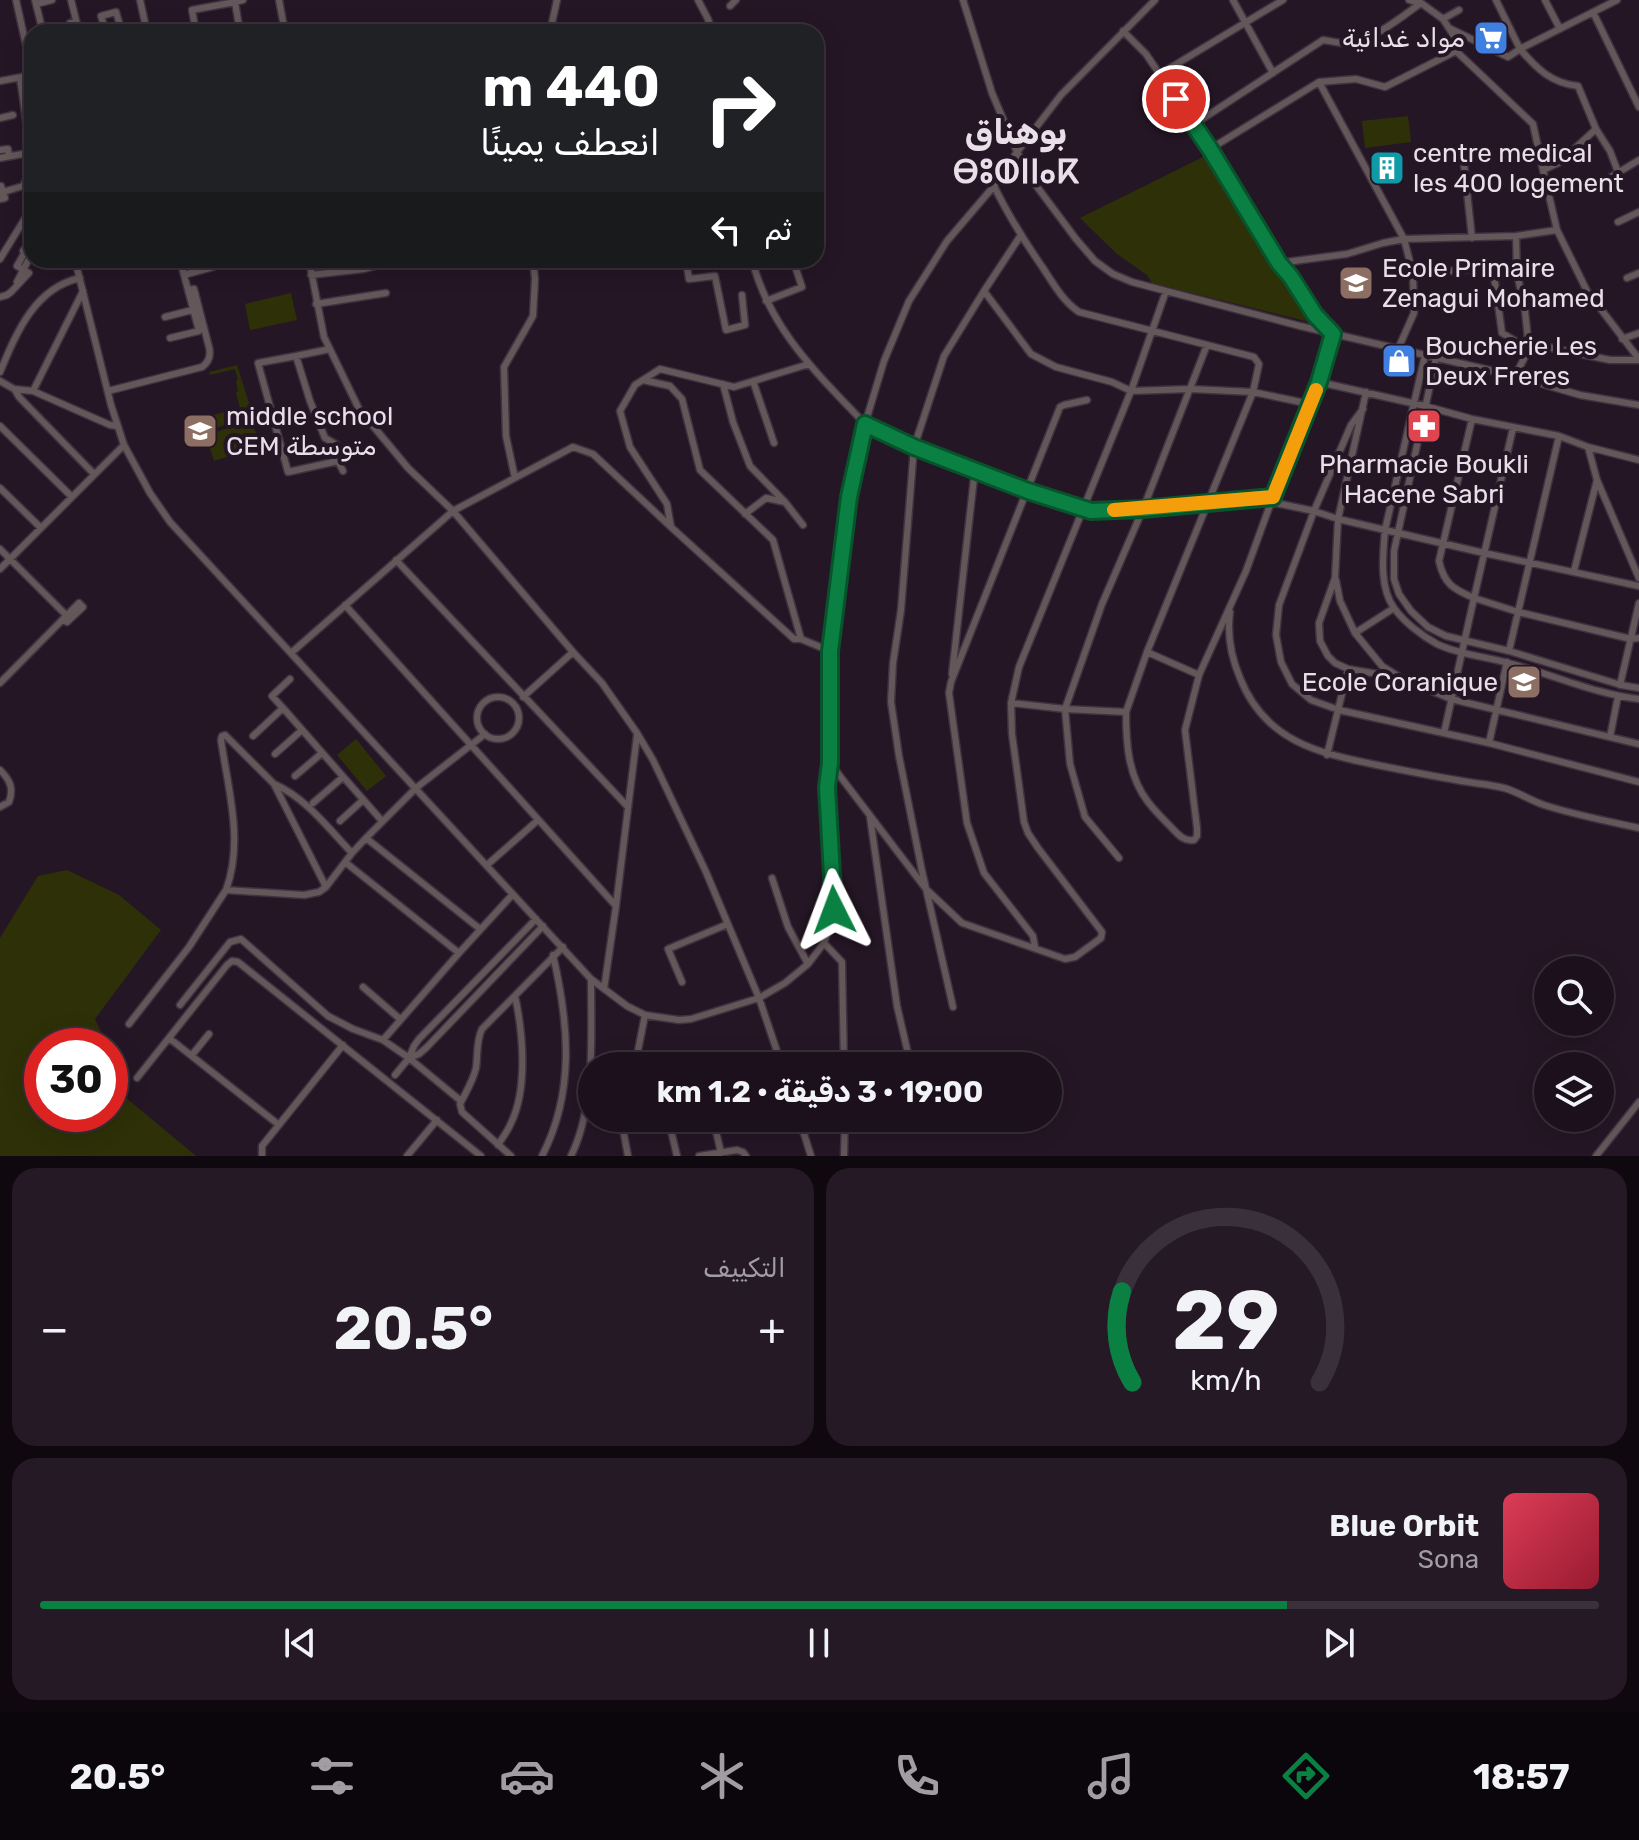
<!DOCTYPE html>
<html lang="ar">
<meta charset="utf-8">
<style>
body{margin:0;font-family:Rubik,Cairo,"Noto Sans Tifinagh",sans-serif;background:#251925;color:#f1f3f6;direction:rtl;height:100vh;display:flex;flex-direction:column;font-size:30px;white-space:nowrap}
*{box-sizing:border-box;margin:0}
p{font-size:26px;color:#a09da3}
.icon{flex:none;width:44px;height:44px;fill:none;stroke:currentColor;stroke-width:2;stroke-linecap:round;stroke-linejoin:round}
.map{position:relative;height:1156px;overflow:hidden;direction:ltr}
.sheet{display:flex;flex-direction:column;gap:12px;padding:12px;background:#0f090f;flex:1}
.sheet>*{flex:none}
.top-card{position:absolute;left:24px;top:24px;width:800px;height:244px;border-radius:24px;box-shadow:0 4px 20px #0003,0 0 0 2px #3a303b;direction:rtl;background:#202124;color:#fff;overflow:hidden}
.controls{position:absolute;left:1534px;top:956px;display:grid;gap:16px}
.controls a{display:grid;place-items:center;width:80px;height:80px;border-radius:50%;background:#1c101c;box-shadow:0 4px 20px #0003,0 0 0 2px #3a303b;font-size:40px}
.speed{position:absolute;left:24px;top:1028px;display:flex;gap:16px;font-size:40px;font-weight:700;text-align:center}
.speed>*{display:grid;place-content:center;width:104px;height:104px;border-radius:50%;background:#1c101c;box-shadow:0 4px 20px #0003,0 0 0 2px #3a303b;line-height:1}
.speed .limit{border:12px solid #d22;background:#fff;color:#111}
.pin{position:absolute;display:grid;place-items:center;width:68px;height:68px;color:#fff;margin:-34px;border:4px solid #fff;border-radius:50%;box-shadow:0 2px 8px #0007}
.me{position:absolute;width:88px;margin:-44px;rotate:357deg;stroke-linejoin:round;filter:drop-shadow(0 0 6px #0008)}
.turn{display:flex;align-items:center;gap:28px;height:168px;padding:0 32px;font-size:36px}
.turn .icon{width:104px;height:104px;stroke-width:2.5}
.turn b{display:block;font-size:56px;line-height:68px}
.then{display:flex;align-items:center;height:76px;padding:0 32px;background:#0003;gap:16px;font-size:30px}
.big{font-size:60px;font-weight:700;line-height:1.1}
.sheet .card{flex:1;display:flex;flex-direction:column;justify-content:center;gap:12px;min-width:0;padding:0 28px;border-radius:24px;background:#251925}
.sheet .dial{align-items:center;gap:0}
.dial svg{height:208px;overflow:visible;fill:none;stroke:#3a303b;stroke-width:7;stroke-linecap:round;text-anchor:middle}
.dial text{fill:#f1f3f6;stroke:none}
.song{display:flex;align-items:center;gap:24px}
.cover{width:96px;height:96px;border-radius:12px;background:linear-gradient(135deg,hsl(350 70% 55%),hsl(350 70% 35%))}
.played{height:8px;border-radius:4px;background:linear-gradient(90deg,#0b8043 80%,#3a303b 80%)}
.keys{display:flex;justify-content:space-around;direction:ltr}
.heat{display:flex;justify-content:space-between;align-items:center;font-size:44px;direction:ltr}
.sheet .tiles{flex:1;display:grid;gap:12px;grid-template-columns:1fr 1fr}
.card:last-child{grid-column:span 2}
.trip{position:absolute;left:578px;top:1052px;width:484px;height:80px;border-radius:40px;background:#1c101c;box-shadow:0 4px 20px #0003,0 0 0 2px #3a303b;font-weight:700;line-height:80px;text-align:center;direction:rtl}
.tabs{display:flex;height:128px;justify-content:space-around;align-items:center;background:#0b060b;color:#a09da3}
.tabs .icon{width:56px;height:56px}
.tabs .active{color:#0b8043}
.tabs b{font-size:36px;color:#f1f3f6}
.map>svg:first-child{display:block}
</style>
<div class="map">
<svg width="1639" height="1156" viewBox="0 0 1639 1156">
<rect width="100%" height="100%" fill="#251625"/>
<path fill="#2e3107" d="M 1408,116 L 1411,142 L 1365,148 L 1362,121 Z
M 1209,154 L 1276,266 L 1318,324 L 1152,283 L 1147,275 L 1117,254 L 1080,218 Z
M 291,293 L 297,320 L 250,330 L 245,304 Z
M 237,365 L 253,416 L 209,430 L 206,417 L 240,408 L 236,392 L 238,391 L 236,381 L 238,380 L 235,369 L 210,375 L 209,372 Z
M 252,421 L 260,446 L 214,461 L 206,435 Z
M 356,739 L 386,776 L 367,791 L 337,755 Z
M 67,870 L 119,895 L 161,930 L 95,1019 L 108,1046 L 42,1046 L 42,1114 L 110,1114 L 110,1051 L 116,1065 L 114,1088 L 196,1156 L 0,1156 L 0,938 L 38,876 Z"/>
<g fill="none" stroke-linecap="round" stroke-linejoin="round">
<defs>
<path id="minor" d="M 16,0 L 32,72
M 35,0 L 43,32
M 71,0 L 79,32
M 140,0 L 147,32
M 279,0 L 285,32
M 698,0 L 708,19 L 712,32
M 963,0 L 992,93 L 1017,152 L 1032,180 L 1076,239 L 1095,261 L 1113,274 L 1132,282 L 1166,291 L 1300,326 L 1515,376 L 1580,395 L 1639,405
M 1233,0 L 1273,73
M 1409,0 L 1421,3 L 1443,19 L 1452,33 L 1456,51 L 1533,124 L 1543,170 L 1560,162 L 1596,129 L 1578,86 C 1551,83 1537,69 1520,49 L 1617,0
M 1545,0 L 1560,29
M 36,4 L 52,0
M 730,6 L 736,0
M 1593,12 L 1639,107
M 1443,19 L 1459,10
M 1449,28 L 1508,57 L 1520,49 L 1496,0
M 1123,31 L 1146,54 L 1210,149 L 1279,263 L 1291,277 L 1315,315 L 1333,334 L 1319,382 L 1273,497 L 1246,571 L 1199,675 L 1185,730 L 1197,828 L 1197,836 L 1194,840 C 1183,842 1177,833 1169,825 C 1162,818 1154,810 1148,802 C 1128,776 1126,743 1126,712
M 72,32 L 70,23 L 76,21
M 106,32 L 101,16 L 116,12 L 122,32
M 196,32 L 192,10 L 235,2
M 240,32 L 235,2 L 243,0
M 550,32 L 557,0
M 696,32 L 711,30
M 1160,74 L 1283,0
M 0,81 L 32,75
M 1319,82 L 1404,239 L 1413,274 L 1414,313 L 1398,349
M 0,118 L 13,115
M 1193,125 L 1323,40 C 1331,41 1341,44 1348,43 C 1375,39 1399,19 1421,3
M 1596,129 L 1610,151 L 1618,172
M 1210,149 L 1319,82 L 1356,79 L 1385,87 L 1456,51
M 0,150 L 8,149 L 9,156
M 1463,155 L 1472,238
M 0,158 L 28,153
M 1543,170 L 1557,230
M 1601,183 L 1639,160
M 0,186 L 1,186 L 5,198 L 0,199
M 994,186 C 1008,215 1025,242 1043,268 C 1054,285 1063,301 1079,312 L 1254,357 L 1259,364 L 1253,392 L 1147,652 L 1126,712 L 1065,709 L 1070,764 L 1085,817 L 1119,858
M 0,193 L 23,186 C 36,167 23,102 20,78
M 1618,222 L 1639,212
M 0,259 L 32,207
M 75,260 L 111,405 L 124,445 L 150,493 L 170,522 L 591,979 L 627,1006 L 645,1015 L 679,1020 L 691,1019 L 759,998 L 785,983 L 808,964 L 824,943 L 834,910 L 827,787 L 830,763 L 830,651 L 849,497 L 865,424 L 914,447 L 1028,491 L 1091,511 L 1143,509 L 1273,497
M 309,260 L 324,337 L 359,409 L 408,468 L 453,511 L 573,652 L 602,683 L 637,733 L 653,760 L 706,872 L 759,998 L 782,1066
M 686,260 L 689,279 L 715,276 L 726,330 L 745,325 L 742,295
M 752,260 C 771,331 816,372 865,424 L 884,361 L 909,301 L 947,241 L 994,186 L 1017,152 L 1061,95 L 1155,0
M 1279,263 L 1347,254 L 1383,243 L 1404,239 L 1516,236 L 1557,230 L 1587,291 L 1639,359
M 77,266 L 100,260
M 1517,273 L 1494,276 L 1502,333 L 1529,349 L 1542,346 L 1610,360 L 1639,360
M 1413,274 L 1485,268 L 1493,270
M 184,275 L 213,267
M 311,275 L 364,269 L 399,260
M 1627,278 L 1639,273
M 17,282 L 32,253
M 984,291 L 1031,354 L 1056,367 L 1112,382 L 1131,391 L 1190,389 L 1253,392 L 1310,404
M 11,292 L 29,273 L 17,266 L 25,252 L 23,251 L 32,239
M 0,297 L 7,295 L 11,292
M 766,301 L 802,287 L 793,260
M 316,304 L 386,293
M 165,317 L 196,309
M 170,338 L 199,331 L 180,260
M 1622,339 L 1639,333
M 330,349 L 296,356 L 310,401 L 325,438 L 337,445 L 338,461 L 343,471
M 1425,355 L 1385,530 C 1383,555 1379,587 1394,608 C 1404,622 1422,636 1437,644 C 1460,655 1484,656 1508,663 C 1552,674 1594,694 1639,699
M 296,356 L 258,363 L 288,472 L 338,461
M 1436,358 L 1394,551 L 1394,579 L 1399,594 L 1411,611 L 1428,627 L 1446,636 L 1509,651 L 1621,685 L 1639,688
M 809,364 L 734,387 L 660,369 L 635,385 L 620,411 L 630,447 L 667,504 L 671,527 L 794,639 L 801,639 L 830,651
M 0,372 C 16,334 34,288 80,278
M 1515,376 L 1529,349 L 1525,311 L 1517,273 L 1516,236
M 643,380 L 670,386 L 682,399 L 700,470 L 773,540 L 801,639
M 0,381 L 14,389 L 33,391 L 110,425 L 117,426
M 753,381 L 774,443
M 1319,382 L 1425,406 L 1472,419 L 1559,436 L 1588,447 L 1639,460
M 723,384 L 733,422 L 750,466 L 785,502 L 803,525
M 15,390 L 19,397 L 94,474
M 33,391 L 83,291
M 108,391 L 202,367 C 209,362 211,355 209,347 L 194,289 L 188,290
M 1366,392 L 1338,519 L 1335,578 L 1319,623 L 1320,641 L 1328,656 L 1335,663 L 1348,669 L 1401,678 L 1451,699 L 1639,744
M 1363,409 L 1351,425 L 1314,511 L 1279,605 L 1276,635 L 1281,662 L 1292,684 L 1311,700 L 1339,710 L 1489,743 L 1639,782
M 0,426 L 72,497
M 1513,428 L 1474,598 L 1518,612 L 1631,639 L 1639,638
M 1588,447 L 1597,480 L 1639,578
M 515,478 L 506,436 L 504,367 L 533,316 L 535,279 L 533,260
M 0,488 L 41,528
M 1271,502 L 1314,511 L 1338,519 L 1484,553 L 1639,586
M 745,514 L 766,498 L 785,502
M 0,549 L 66,615
M 396,560 L 628,807
M 0,569 L 124,445
M 1574,571 L 1597,480
M 1336,580 L 1340,601 L 1355,633
M 345,605 L 616,906
M 1394,608 L 1355,633 L 1382,666 L 1398,676
M 1230,612 C 1227,635 1231,657 1240,678 C 1265,741 1317,753 1377,765 C 1407,771 1437,777 1468,782 C 1480,784 1492,785 1504,788 C 1518,792 1530,800 1544,805 C 1575,815 1607,821 1639,828
M 1509,651 L 1559,436
M 1147,652 L 1199,675
M 291,653 L 453,511 L 573,447 L 593,454 L 671,527
M 952,674 L 975,469
M 0,683 L 79,603 L 83,607 L 67,622 L 63,619
M 1620,685 L 1639,603
M 523,697 L 573,652
M477 718a21 21 0 1 1 42 0a21 21 0 1 1-42 0Z
M 1011,703 L 1065,709 L 1102,604 L 1143,509 L 1207,345
M 283,708 L 272,696 L 290,679
M 1444,733 L 1474,598 C 1453,589 1444,584 1439,561 L 1472,419
M 253,736 L 283,708 L 382,821
M 1610,737 L 1618,696
M 1489,743 L 1507,662
M 275,754 L 302,730
M 1327,755 L 1348,669
M 830,763 L 926,889 L 962,923 L 1065,959 L 1075,957 L 1101,938 L 1102,932 L 1038,848 L 1028,833 L 1024,822 L 1012,734 L 1011,703 L 1019,667 L 1131,391 L 1166,291
M 0,770 C 10,780 14,788 9,802 L 0,807
M 295,776 L 322,753
M 274,784 C 305,797 329,829 352,853
M 313,803 L 343,777
M 870,817 L 897,1006 L 910,1062
M 340,821 L 363,800
M 366,838 L 480,929
M 345,862 L 459,953 L 383,1040
M 487,865 L 538,820
M 772,878 L 788,927 L 808,964
M 226,890 C 244,841 228,789 221,740 L 222,736 L 225,735 L 274,784 L 326,887
M 824,943 L 842,962 L 844,1066
M 1035,947 L 1033,936 L 984,873 L 967,823 L 949,693 L 951,682 L 1060,407 L 1064,405 L 1087,400
M 459,953 L 513,894
M 682,982 L 668,949 L 728,924
M 363,987 L 400,1019
M 604,989 L 616,906 L 637,735
M 180,1005 L 230,942 L 241,939 L 328,1016 L 353,1029 L 383,1040 L 409,1058 L 461,1101
M 953,1007 L 922,871 L 899,756 L 891,702 L 893,663 L 901,610 L 914,447 L 944,356 L 984,291 L 1021,235
M 129,1024 L 189,947 L 226,890 L 304,895 L 319,892 L 326,887 L 352,853 L 366,838 L 416,788 L 485,734
M 169,1038 L 279,1125
M 192,1055 L 209,1034
M 409,1058 L 414,1046 L 419,1039 L 536,919
M 635,1066 L 645,1015
M 395,1075 L 409,1058 L 419,1054 L 427,1047 L 543,926
M 137,1078 L 227,965 L 232,961 L 238,962 L 481,1156
M 623,1118 L 623,1129 L 628,1156
M 668,1118 L 677,1156
M 713,1118 L 721,1153
M 799,1118 L 811,1156
M 498,1145 C 502,1138 508,1131 511,1123 C 528,1088 523,1033 515,996
M 262,1156 L 262,1146 L 343,1045
M 407,1156 L 437,1120
M 511,1156 L 462,1112 L 460,1104 C 466,1092 473,1081 476,1068 C 478,1054 476,1041 482,1029 L 563,947
M 542,1156 C 575,1092 569,1024 553,955
M 571,1156 C 596,1105 591,1035 591,979
M 699,1156 L 737,1150 L 743,1152 L 746,1156
M 844,1156 L 845,1118
M 1596,1156 L 1639,1102"/>
</defs>
<use href="#minor" stroke="#403240" stroke-width="9"/>
<use href="#minor" stroke="#63575a" stroke-width="6"/>
</g>
<g fill="none" stroke-linecap="round" stroke-linejoin="round">
<defs>
<path id="route" d="M 834,910 L 827,787 L 830,763 L 830,651 L 849,497 L 865,424 L 914,447 L 1028,491 L 1091,511 L 1143,509 L 1273,497 L 1319,382 L 1333,334 L 1315,315 L 1291,277 L 1279,263 L 1210,149 L 1176,99"/>
</defs>
<use href="#route" stroke="#07532c" stroke-width="20"/>
<use href="#route" stroke="#0b8043" stroke-width="14"/>
<path stroke="#f59e0b" stroke-width="14" d="M 1114,510 L 1273,497 L 1316,390"/>
</g>
<defs>
<symbol id="supermarket-square" viewBox="-11 -11 22 22"><rect x="-9" y="-9" width="18" height="18" rx="4" fill="#3f7fe0" stroke="#251625"/><path d="M-6-5.5h2.5l.6 2H6L4.5 2H-2.5L-4.4-4H-6ZM-1.5 3.2a1.3 1.3 0 1 0 .1 0ZM3 3.2a1.3 1.3 0 1 0 .1 0Z" fill="#fff"/></symbol>
<symbol id="building-square" viewBox="-11 -11 22 22"><rect x="-9" y="-9" width="18" height="18" rx="4" fill="#0f9aa8" stroke="#251625"/><path d="M-4-6H4V6H1V3H-1V6H-4ZM-2.5-4.3h1.7v1.8h-1.7ZM.8-4.3h1.7v1.8H.8ZM-2.5-1h1.7V.8h-1.7ZM.8-1h1.7V.8H.8Z" fill="#fff"/></symbol>
<symbol id="school-square" viewBox="-11 -11 22 22"><rect x="-9" y="-9" width="18" height="18" rx="4" fill="#8d6e63" stroke="#251625"/><path d="M0-5L7-2L0 1L-7-2ZM-4 1L0 2.5L4 1V4Q0 6-4 4Z" fill="#fff"/></symbol>
<symbol id="shop-square" viewBox="-11 -11 22 22"><rect x="-9" y="-9" width="18" height="18" rx="4" fill="#3f7fe0" stroke="#251625"/><path d="M-5-2.5h2.3a2.7 3.5 0 0 1 5.4 0H5L5.5 6h-11ZM-1.5-2.5h3a1.5 2.3 0 0 0-3 0Z" fill="#fff"/></symbol>
<symbol id="pharmacy-square" viewBox="-11 -11 22 22"><rect x="-9" y="-9" width="18" height="18" rx="4" fill="#e0444e" stroke="#251625"/><path d="M-2-6h4v4h4v4h-4v4h-4v-4h-4v-4h4Z" fill="#fff"/></symbol>
</defs>
<g fill-rule="evenodd">
<use href="#supermarket-square" x="1471" y="18" width="40" height="40"/>
<use href="#building-square" x="1367" y="148" width="40" height="40"/>
<use href="#school-square" x="1336" y="263" width="40" height="40"/>
<use href="#shop-square" x="1379" y="341" width="40" height="40"/>
<use href="#pharmacy-square" x="1404" y="406" width="40" height="40"/>
<use href="#school-square" x="180" y="411" width="40" height="40"/>
<use href="#school-square" x="1504" y="662" width="40" height="40"/>
</g>
<g text-anchor="middle" dominant-baseline="central" stroke-width="8" stroke-linejoin="round" paint-order="stroke">
<g font-size="26" fill="#e9dfe9" stroke="#251625" text-anchor="start">
<text x="1465" y="38" text-anchor="end">مواد غدائية</text>
<text x="1413" y="153">centre medical<tspan x="1413" dy="30">les 400 logement</tspan></text>
<text x="1382" y="268">Ecole Primaire<tspan x="1382" dy="30">Zenagui Mohamed</tspan></text>
<text x="1425" y="346">Boucherie Les<tspan x="1425" dy="30">Deux Freres</tspan></text>
<text x="226" y="416">middle school<tspan x="226" dy="30">CEM متوسطة</tspan></text>
<text x="1424" y="464" text-anchor="middle">Pharmacie Boukli<tspan x="1424" dy="30">Hacene Sabri</tspan></text>
<text x="1498" y="682" text-anchor="end">Ecole Coranique</text>
</g>
<g font-size="34" font-weight="bold" fill="#e9dfe9" stroke="#251625">
<text x="1016" y="132">بوهناق<tspan x="1016" dy="39">ⴱⵓⵀⵏⵏⴰⴽ</tspan></text>
</g>
</g>
</svg>
<div class="controls">
<a><svg class="icon" aria-label="search" viewBox="0 0 24 24"><circle cx="10" cy="10" r="6"/><path d="M15 15l6 6"/></svg></a>
<a><svg class="icon" aria-label="layers" viewBox="0 0 24 24"><path d="M12 4l9 5-9 5-9-5zM3 14l9 5 9-5"/></svg></a>
</div>
<div class="speed"><div class="limit">30</div></div>
<div class="pin" style="left:1176px;top:99px;background:#d93025"><svg class="icon" aria-label="arrive" viewBox="0 0 24 24"><path d="M6 21V4h12l-3 4 3 4H6"/></svg></div>
<svg class="me" style="left:834px;top:910px" viewBox="-20 -20 40 40"><path d="M0-17L14 15 0 8-14 15z" fill="#0b8043" stroke="#fff" stroke-width="4"/></svg>
<div class="trip">19:00 · 3 دقيقة · 1.2 km</div>
<div class="top-card">
<div class="turn"><svg class="icon" aria-label="right" viewBox="0 0 24 24"><path d="M7 20v-9h11M14 6l5 5-5 5"/></svg><div><b>440 m</b>انعطف يمينًا</div></div>
<div class="then">ثم<svg class="icon" aria-label="left" viewBox="0 0 24 24"><path d="M17 20v-9H6M10 6l-5 5 5 5"/></svg></div>
</div>
</div>
<section class="sheet">
<div class="tiles">
<div class="card dial"><svg viewBox="0 0 100 80">
<path d="M14 69A42 42 0 1 1 86 69"/>
<path d="M14 69A42 42 0 0 1 10 34" stroke="#0b8043"/>
<text x="50" y="56" font-size="32" font-weight="700">29</text>
<text x="50" y="72" font-size="11">km/h</text>
</svg></div>
<div class="card"><p>التكييف</p>
<div class="heat"><a>−</a><b class="big">20.5°</b><a>+</a></div>
</div>
<div class="card">
<div class="song"><i class="cover"></i><div><b>Blue Orbit</b><p>Sona</p></div></div>
<div class="played"></div>
<div class="keys"><svg class="icon" aria-label="previous" viewBox="0 0 24 24"><path d="M18 5L8 12l10 7zM5 5v14"/></svg><svg class="icon" aria-label="pause" viewBox="0 0 24 24"><path d="M8 5v14M16 5v14"/></svg><svg class="icon" aria-label="next" viewBox="0 0 24 24"><path d="M6 5l10 7-10 7zM19 5v14"/></svg></div>
</div>
</div>
</section>
<nav class="tabs">
<b>18:57</b>
<svg class="icon active" aria-label="directions" viewBox="0 0 24 24"><path d="M12 3l9 9-9 9-9-9zM9 14v-3h6M13 9l2 2-2 2"/></svg>
<svg class="icon" aria-label="music" viewBox="0 0 24 24"><path d="M9 18V5l10-2v13"/><circle cx="6" cy="18" r="3"/><circle cx="16" cy="16" r="3"/></svg>
<svg class="icon" aria-label="phone" viewBox="0 0 24 24"><path d="M5 4h4l2 5-3 2q2 4 5 5l2-3 5 2v4C11 20 4 13 5 4z"/></svg>
<svg class="icon" aria-label="climate" viewBox="0 0 24 24"><path d="M12 3v18M4 7l16 10M4 17L20 7"/></svg>
<svg class="icon" aria-label="car" viewBox="0 0 24 24"><path d="M5 17H2v-5l4-1 3-4h7l3 4 3 1v5h-3M9 17h6M6 11h13"/><circle cx="7" cy="17" r="2"/><circle cx="17" cy="17" r="2"/></svg>
<svg class="icon" aria-label="filters" viewBox="0 0 24 24"><path d="M4 7h16M4 17h16"/><circle cx="9" cy="7" r="2"/><circle cx="15" cy="17" r="2"/></svg>
<b>20.5°</b>
</nav>
